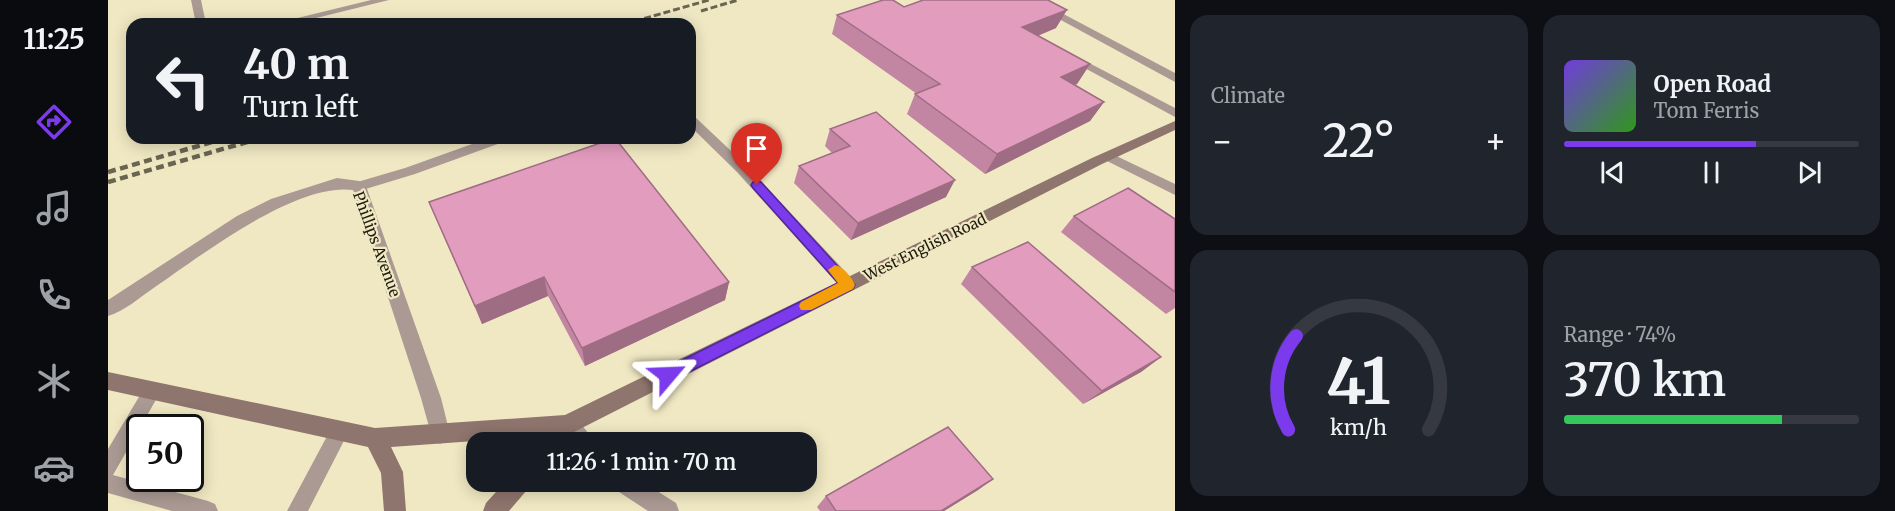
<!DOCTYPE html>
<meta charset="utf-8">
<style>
body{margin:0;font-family:Merriweather,serif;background:#20242c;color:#f1f3f6;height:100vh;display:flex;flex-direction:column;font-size:22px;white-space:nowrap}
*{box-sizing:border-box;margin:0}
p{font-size:20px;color:#9ea1a6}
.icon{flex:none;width:33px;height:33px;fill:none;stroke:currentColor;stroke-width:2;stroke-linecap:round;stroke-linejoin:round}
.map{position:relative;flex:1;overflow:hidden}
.side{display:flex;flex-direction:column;gap:15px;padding:15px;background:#0d0f14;width:720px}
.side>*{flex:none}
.top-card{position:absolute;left:18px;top:18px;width:570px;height:126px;border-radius:18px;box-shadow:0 3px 15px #0003;background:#171b24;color:#f1f3f6;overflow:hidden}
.speed{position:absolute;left:18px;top:414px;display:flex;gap:12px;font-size:30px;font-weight:700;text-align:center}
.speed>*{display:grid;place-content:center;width:78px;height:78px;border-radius:50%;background:#171b24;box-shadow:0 3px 15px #0003;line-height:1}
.speed .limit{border:3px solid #111;border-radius:9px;background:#fff;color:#111}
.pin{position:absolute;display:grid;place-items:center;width:51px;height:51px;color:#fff;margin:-62px -26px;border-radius:50% 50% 50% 0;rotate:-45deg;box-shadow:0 0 6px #0007}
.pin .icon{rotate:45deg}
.me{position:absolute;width:66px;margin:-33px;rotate:64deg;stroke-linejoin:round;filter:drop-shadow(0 0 4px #0008)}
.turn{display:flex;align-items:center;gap:21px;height:126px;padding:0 18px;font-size:27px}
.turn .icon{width:78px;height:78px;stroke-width:2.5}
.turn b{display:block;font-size:42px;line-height:51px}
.big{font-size:45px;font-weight:600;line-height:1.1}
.side .card{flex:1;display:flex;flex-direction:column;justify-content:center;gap:9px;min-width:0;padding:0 21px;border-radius:18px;background:#20242c}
.side .dial{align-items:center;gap:0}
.dial svg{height:156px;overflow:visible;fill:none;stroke:#363941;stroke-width:7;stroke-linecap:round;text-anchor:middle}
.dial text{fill:#f1f3f6;stroke:none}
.song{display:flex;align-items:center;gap:18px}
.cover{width:72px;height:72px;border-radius:9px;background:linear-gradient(135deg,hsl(260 70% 55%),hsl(110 70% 35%))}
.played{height:6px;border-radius:3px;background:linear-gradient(90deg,#7c3aed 65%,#363941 65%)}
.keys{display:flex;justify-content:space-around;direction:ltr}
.heat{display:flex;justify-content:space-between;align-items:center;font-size:33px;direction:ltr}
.charge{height:9px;border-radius:4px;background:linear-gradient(90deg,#34c759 74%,#363941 0)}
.side .tiles{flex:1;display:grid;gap:15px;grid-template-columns:repeat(2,1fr)}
.trip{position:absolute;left:358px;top:432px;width:351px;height:60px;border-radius:18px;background:#171b24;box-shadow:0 3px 15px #0003;font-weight:600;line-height:60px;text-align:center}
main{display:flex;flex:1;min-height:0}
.dock{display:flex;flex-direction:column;width:108px;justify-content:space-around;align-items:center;background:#090b0e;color:#9ea1a6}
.dock .icon{width:42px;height:42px}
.dock .selected{color:#7c3aed}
.dock b{font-size:27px;color:#f1f3f6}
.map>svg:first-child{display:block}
</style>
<main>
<nav class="dock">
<b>11:25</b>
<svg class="icon selected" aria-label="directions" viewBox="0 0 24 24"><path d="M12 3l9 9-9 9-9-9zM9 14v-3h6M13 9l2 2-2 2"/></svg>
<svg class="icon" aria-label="music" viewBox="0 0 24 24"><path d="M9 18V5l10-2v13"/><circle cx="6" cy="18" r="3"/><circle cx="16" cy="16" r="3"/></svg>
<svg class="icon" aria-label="phone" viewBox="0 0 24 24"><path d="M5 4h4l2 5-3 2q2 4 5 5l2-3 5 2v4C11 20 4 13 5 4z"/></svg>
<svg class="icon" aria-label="climate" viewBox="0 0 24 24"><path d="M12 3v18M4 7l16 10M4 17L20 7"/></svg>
<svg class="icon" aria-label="car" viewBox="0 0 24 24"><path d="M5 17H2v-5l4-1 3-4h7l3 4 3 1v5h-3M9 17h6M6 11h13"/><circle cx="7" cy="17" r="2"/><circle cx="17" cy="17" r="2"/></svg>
</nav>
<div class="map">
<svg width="1067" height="511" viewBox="0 0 1067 511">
<rect width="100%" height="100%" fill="#f0e8c3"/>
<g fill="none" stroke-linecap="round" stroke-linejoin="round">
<path fill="#ab9a94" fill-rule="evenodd" d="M 83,0 L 93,0 L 98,24 L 88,24 Z
M 263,0 L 281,0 L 184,24 L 165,24 Z
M 964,54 L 1067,108 L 1067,117 L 960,59 L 960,55 Z
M 582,115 L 586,116 L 639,166 L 746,281 L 748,285 L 746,289 L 740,291 L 734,289 L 629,172 L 582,126 Z
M 381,138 L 400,138 L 398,141 L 307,174 L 251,191 L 244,186 L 246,183 L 297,168 Z
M 1000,152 L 1067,184 L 1067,195 L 995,159 L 994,156 Z
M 44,383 L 50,385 L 53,391 L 5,475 L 100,501 L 107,504 L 110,511 L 64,511 L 0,493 L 0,449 L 38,385 Z
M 232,422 L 239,425 L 241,431 L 200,511 L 179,511 L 225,425 Z"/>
<path fill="#ab9a94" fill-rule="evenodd" d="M 916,0 L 929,0 L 1067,73 L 1067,82 Z
M 229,178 L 251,181 L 258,186 L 333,398 L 342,434 L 339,441 L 332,444 L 325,441 L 313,398 L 245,190 C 188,182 94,255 47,287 C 32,297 17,311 0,316 L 0,300 L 129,216 L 163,199 Z"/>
<path fill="#ab9a94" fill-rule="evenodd" d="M 459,415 C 470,420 481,431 485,442 L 462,442 L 449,425 L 452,418 Z
M 505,482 L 535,482 L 568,503 L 571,511 L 540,511 L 508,490 Z"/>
<path fill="#8e756d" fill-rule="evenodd" d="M 1067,121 L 1067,130 L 994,164 L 466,432 L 457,442 L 434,442 L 436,436 L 283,447 L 295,472 L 298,511 L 276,511 L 273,473 L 260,447 L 0,390 L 0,372 L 267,428 L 457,415 L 984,158 Z
M 397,482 L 422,482 L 419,490 L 401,511 L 375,511 L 378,503 Z"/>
<path stroke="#6a6550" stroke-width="3" stroke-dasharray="7 3" stroke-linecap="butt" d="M 593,11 L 630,0
M 517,24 L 601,0"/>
<path stroke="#6a6550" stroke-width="4.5" stroke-dasharray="8 4.5" stroke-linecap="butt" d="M 0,172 L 118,138
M 0,182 L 153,138"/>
</g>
<path fill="#c286a3" d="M 796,7 L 948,28 L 930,36 L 982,64 L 969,84 L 966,85 L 996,102 L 982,121 L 877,174 L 799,114 L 807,94 L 809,94 L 724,34 L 729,15 Z
M 722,129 L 838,197 L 743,240 L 686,183 L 691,166 L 724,153 L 717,146 Z
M 321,202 L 621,282 L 617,300 L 477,366 L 440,296 L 374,324 Z
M 966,216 L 1067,219 L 1067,308 L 1058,314 L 953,232 Z
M 864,267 L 1053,357 L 1033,372 L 975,404 L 853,284 Z
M 885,479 L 870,490 L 836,511 L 712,511 L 709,507 L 718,496 Z"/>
<path fill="#9e6d84" d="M 959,10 L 948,28 L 904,46 L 914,27 Z
M 982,64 L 969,84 L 941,97 L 953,77 Z
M 996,102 L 982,121 L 877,174 L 889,154 Z
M 847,180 L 838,197 L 743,240 L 750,223 Z
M 436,277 L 440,296 L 374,324 L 367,306 Z
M 621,282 L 617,300 L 477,366 L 474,348 Z
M 1053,357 L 1033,372 L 975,404 L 994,391 Z
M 885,479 L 870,490 L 836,511 L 833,511 Z"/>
<path fill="#e29cbd" stroke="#9e6d84" stroke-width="1.5" d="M 775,0 L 785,0 L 796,7 L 815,0 L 940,0 L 959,10 L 914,27 L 982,64 L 953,77 L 996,102 L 889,154 L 807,94 L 832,84 L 729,15 Z
M 768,112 L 847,180 L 750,223 L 691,166 L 742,146 L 722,129 Z
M 507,138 L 621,282 L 474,348 L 436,277 L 367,306 L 321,202 Z
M 1020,188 L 1067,219 L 1067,292 L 966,216 Z
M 920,242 L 1053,357 L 994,391 L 864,267 Z
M 840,427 L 885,479 L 833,511 L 728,511 L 718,496 Z"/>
<path fill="#7c3aed" stroke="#51269a" stroke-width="1.5" d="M 649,181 L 653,182 L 747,285 L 745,289 L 565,380 L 560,382 L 554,380 L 552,375 L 554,370 L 730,283 L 645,188 L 643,185 L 645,182 Z"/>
<path fill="#f59e0b" d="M 727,265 C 735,267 744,277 747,285 L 745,289 L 703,310 L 693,310 L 691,306 L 693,302 L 730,283 L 720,270 Z"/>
<g text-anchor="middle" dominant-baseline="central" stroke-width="4.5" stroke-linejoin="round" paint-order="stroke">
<g font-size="15" fill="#1e1b0e" stroke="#f0e8c3">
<text transform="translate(269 244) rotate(70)">Phillips Avenue</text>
<text transform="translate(817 247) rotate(-26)">West English Road</text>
</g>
</g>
</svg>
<div class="speed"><div class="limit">50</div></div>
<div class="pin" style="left:649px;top:185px;background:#d93025"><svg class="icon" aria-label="arrive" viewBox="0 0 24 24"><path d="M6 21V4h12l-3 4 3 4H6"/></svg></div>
<svg class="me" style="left:560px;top:375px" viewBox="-20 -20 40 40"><path d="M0-17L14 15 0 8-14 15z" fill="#7c3aed" stroke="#fff" stroke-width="4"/></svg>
<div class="trip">11:26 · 1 min · 70 m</div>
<div class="top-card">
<div class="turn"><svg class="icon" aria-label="left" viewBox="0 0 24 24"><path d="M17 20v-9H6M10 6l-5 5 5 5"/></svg><div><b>40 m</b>Turn left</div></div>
</div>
</div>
<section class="side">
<div class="tiles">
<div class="card"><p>Climate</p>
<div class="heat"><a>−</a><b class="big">22°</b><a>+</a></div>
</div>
<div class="card">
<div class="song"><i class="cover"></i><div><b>Open Road</b><p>Tom Ferris</p></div></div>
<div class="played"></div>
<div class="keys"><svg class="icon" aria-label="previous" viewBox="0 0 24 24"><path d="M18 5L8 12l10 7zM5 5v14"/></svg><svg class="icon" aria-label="pause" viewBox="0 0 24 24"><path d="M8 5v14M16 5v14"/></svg><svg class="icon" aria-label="next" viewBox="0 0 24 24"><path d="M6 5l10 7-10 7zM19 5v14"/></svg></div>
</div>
<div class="card dial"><svg viewBox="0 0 100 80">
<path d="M14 69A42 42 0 1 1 86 69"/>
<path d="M14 69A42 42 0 0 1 18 21" stroke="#7c3aed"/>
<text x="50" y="56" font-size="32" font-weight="700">41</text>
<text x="50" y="72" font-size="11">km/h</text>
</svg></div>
<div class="card"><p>Range · 74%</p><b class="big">370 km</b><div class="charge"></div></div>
</div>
</section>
</main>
